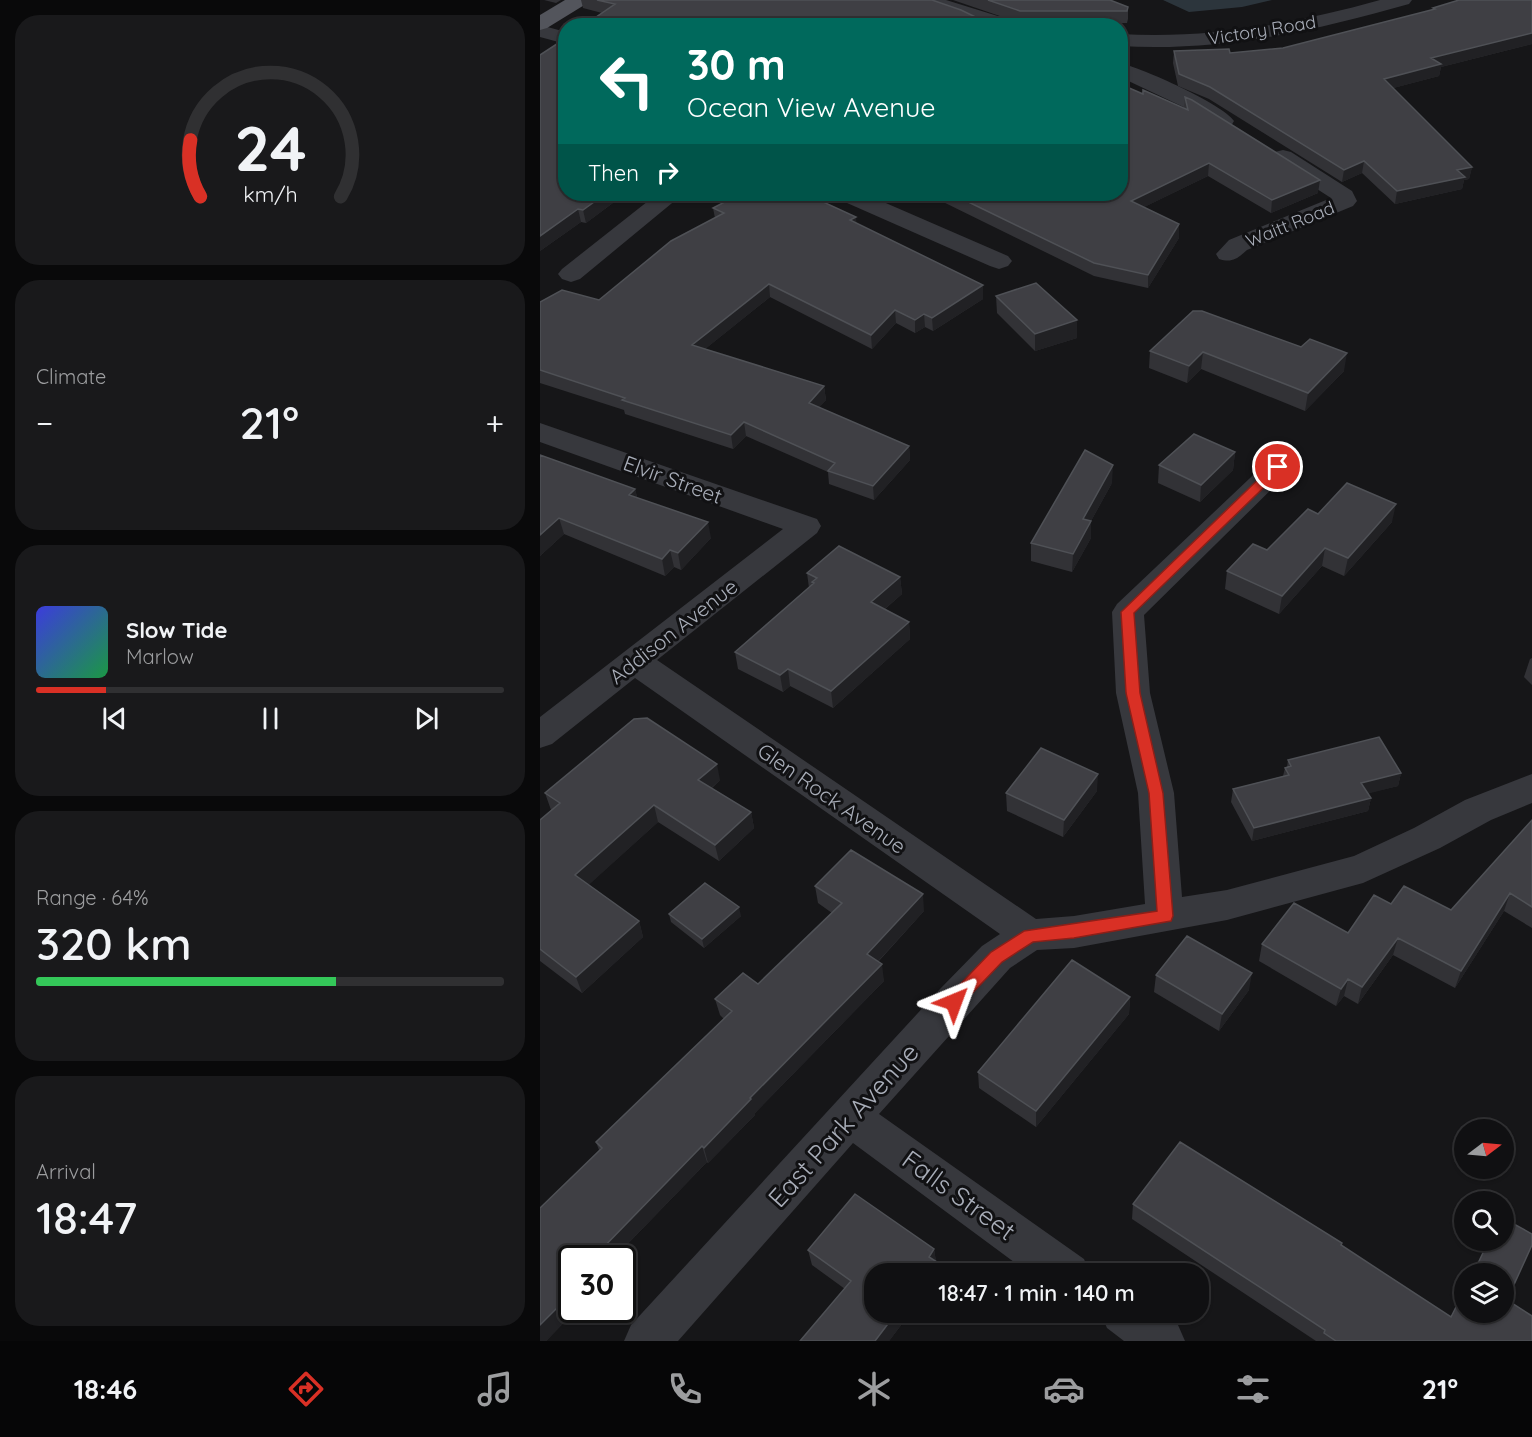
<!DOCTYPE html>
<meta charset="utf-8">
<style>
body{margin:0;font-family:Quicksand,sans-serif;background:#19191b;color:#f1f3f6;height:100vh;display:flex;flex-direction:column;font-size:22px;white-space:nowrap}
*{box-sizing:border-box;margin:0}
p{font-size:20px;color:#9c9d9f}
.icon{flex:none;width:33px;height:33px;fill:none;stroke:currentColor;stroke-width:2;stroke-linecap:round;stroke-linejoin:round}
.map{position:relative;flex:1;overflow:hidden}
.sheet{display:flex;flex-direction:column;gap:15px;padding:15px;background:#09090a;width:540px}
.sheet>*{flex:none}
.guide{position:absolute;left:18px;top:18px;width:570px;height:183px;border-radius:24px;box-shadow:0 2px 4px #0004,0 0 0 2px #303032;background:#00695c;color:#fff;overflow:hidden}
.needle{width:39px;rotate:74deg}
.fabs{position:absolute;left:914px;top:1119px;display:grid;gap:12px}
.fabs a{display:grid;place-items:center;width:60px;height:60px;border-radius:50%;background:#101012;box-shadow:0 2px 4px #0004,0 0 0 2px #303032;font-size:30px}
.speed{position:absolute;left:18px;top:1245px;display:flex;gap:12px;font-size:30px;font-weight:700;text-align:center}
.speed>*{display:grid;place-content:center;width:78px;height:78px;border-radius:50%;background:#101012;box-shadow:0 2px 4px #0004,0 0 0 2px #303032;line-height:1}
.speed .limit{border:3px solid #111;border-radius:9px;background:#fff;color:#111}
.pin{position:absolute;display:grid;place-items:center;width:51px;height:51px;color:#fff;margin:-26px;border:3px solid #fff;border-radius:50%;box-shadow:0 2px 6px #0007}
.me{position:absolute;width:66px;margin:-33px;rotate:44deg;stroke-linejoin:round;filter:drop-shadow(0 0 4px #0008)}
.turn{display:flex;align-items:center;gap:21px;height:126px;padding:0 30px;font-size:27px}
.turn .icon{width:78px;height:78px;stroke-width:2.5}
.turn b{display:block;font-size:42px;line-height:51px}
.then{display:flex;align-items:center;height:57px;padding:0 30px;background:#0003;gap:12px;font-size:22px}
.big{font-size:45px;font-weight:600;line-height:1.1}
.sheet .card{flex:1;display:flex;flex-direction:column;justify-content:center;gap:9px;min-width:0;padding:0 21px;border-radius:24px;background:#19191b}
.sheet .dial{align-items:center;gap:0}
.dial svg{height:156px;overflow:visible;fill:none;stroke:#303032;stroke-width:7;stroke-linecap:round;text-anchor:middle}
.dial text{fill:#f1f3f6;stroke:none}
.song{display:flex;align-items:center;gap:18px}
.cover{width:72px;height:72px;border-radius:9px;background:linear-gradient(135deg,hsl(240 70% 55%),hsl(140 70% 35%))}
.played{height:6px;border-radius:3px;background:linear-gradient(90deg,#d93025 15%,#303032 15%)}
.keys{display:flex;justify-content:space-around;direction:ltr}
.heat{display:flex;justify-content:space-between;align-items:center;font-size:33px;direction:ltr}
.charge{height:9px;border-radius:4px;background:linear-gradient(90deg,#34c759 64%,#303032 0)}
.trip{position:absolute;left:324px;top:1263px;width:345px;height:60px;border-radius:24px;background:#101012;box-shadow:0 2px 4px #0004,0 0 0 2px #303032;font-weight:600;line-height:60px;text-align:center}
.tab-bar{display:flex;height:96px;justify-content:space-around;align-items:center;background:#060607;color:#9c9d9f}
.tab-bar .icon{width:42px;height:42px}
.tab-bar .selected{color:#d93025}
.tab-bar b{font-size:27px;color:#f1f3f6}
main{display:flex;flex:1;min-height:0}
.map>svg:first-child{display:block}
</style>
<main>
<section class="sheet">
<div class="card dial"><svg viewBox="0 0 100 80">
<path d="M14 69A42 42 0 1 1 86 69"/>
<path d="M14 69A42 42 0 0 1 9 40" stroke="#d93025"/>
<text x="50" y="56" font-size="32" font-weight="700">24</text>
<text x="50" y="72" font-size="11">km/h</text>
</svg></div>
<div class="card"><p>Climate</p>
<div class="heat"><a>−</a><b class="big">21°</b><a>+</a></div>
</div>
<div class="card">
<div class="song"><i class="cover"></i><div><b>Slow Tide</b><p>Marlow</p></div></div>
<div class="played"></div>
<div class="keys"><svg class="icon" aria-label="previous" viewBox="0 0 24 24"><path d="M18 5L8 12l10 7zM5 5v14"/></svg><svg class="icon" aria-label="pause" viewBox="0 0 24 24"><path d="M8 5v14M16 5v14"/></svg><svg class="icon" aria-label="next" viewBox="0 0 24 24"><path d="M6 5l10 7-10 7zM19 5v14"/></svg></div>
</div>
<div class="card"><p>Range · 64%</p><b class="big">320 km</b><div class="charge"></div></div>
<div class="card"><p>Arrival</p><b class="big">18:47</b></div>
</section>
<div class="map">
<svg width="992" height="1341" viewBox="0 0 992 1341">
<rect width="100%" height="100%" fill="#161618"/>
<path fill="#2c353c" d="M 623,0 L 732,0 L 702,7 L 649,12 Z"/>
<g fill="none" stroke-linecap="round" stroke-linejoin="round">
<path fill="#37383d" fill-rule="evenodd" d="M 378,0 L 406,0 L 477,22 L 480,26 C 469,26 457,27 446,26 C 432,24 385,11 378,0 Z
M 840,0 L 872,0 L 869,4 C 774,31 680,52 580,46 L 580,34 C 670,39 754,24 840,0 Z
M 0,25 L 26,32 L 26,44 L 0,37 Z
M 580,63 C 602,68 683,104 694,121 L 691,126 L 683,128 L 675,126 L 652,111 L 580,77 Z
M 743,150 L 751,152 L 812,191 L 817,201 L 813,206 L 707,250 C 697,259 692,263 679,259 L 676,254 L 689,240 L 791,198 L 735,162 L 732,157 L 735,152 Z
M 117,194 L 143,194 L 40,279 L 31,282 L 22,279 L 18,274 L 22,269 Z
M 294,194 L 325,194 L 468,256 L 472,261 L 468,266 L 459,269 L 450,266 L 298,199 Z
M 0,423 L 277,519 L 281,526 L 277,533 L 117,660 L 496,919 L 534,916 L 605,904 L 598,793 L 576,693 L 572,612 L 577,604 L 728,461 L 738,458 L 748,461 L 753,467 L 748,473 L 604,615 L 610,693 L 634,793 L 642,897 L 687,890 L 814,856 L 874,828 L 925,800 L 992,774 L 992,803 L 951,820 L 900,848 L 823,883 L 687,920 L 534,948 L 497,950 L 470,968 L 339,1114 L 544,1259 L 550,1274 L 490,1274 L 313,1143 L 138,1341 L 84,1341 L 91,1325 L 400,989 L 442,946 L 460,934 L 95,678 L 12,744 L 0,748 L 0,717 L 243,529 L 0,442 Z
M 560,1312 L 622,1312 L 638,1325 L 645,1341 L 584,1341 L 567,1328 Z"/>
<path fill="#53555c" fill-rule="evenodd" d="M 25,0 L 49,0 L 46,4 L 7,28 L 0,30 L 0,15 Z"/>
</g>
<path fill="#323236" d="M 4,0 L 21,0 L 16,3 Z
M 41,0 L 392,0 L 62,13 L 43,8 Z
M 413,0 L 570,0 L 588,7 L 588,19 L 587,23 L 480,23 Z
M 992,0 L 992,44 L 901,67 L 899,76 L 853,88 L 932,167 L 929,179 L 924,180 L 922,189 L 855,204 L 822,173 L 802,182 L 669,99 L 638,86 L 633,63 L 634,51 L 690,53 L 743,48 L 892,10 L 893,8 Z
M 26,38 L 85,194 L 46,223 L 41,222 L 0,251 Z
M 603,90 L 644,108 L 645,97 L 778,193 L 731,213 L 668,176 L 604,207 L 639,238 L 608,288 L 554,276 L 393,197 L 393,194 L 580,194 Z
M 173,208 L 316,223 L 443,285 L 443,299 L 393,331 L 385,327 L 375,333 L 356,323 L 332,349 L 230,297 L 165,349 L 284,386 L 286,400 L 279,407 L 369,446 L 370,460 L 334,500 L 289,484 L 288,472 L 206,436 L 193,449 L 85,414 L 84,410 L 0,383 L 0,302 L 59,300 L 175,218 Z
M 456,296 L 537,338 L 495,351 L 457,313 Z
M 653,311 L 804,371 L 765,411 L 661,369 L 647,383 L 609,368 L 610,351 Z
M 695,452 L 693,470 L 660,502 L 618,483 L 619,465 Z
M 0,455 L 95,489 L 97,497 L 171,538 L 141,570 L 134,567 L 125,576 L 24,534 L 0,556 Z
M 572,483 L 551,521 L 551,538 L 532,572 L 491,561 L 491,543 Z
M 778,514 L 852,522 L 804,576 L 782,566 L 739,614 L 685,589 L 687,571 L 727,550 Z
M 267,573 L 360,577 L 362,594 L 345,609 L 369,622 L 370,639 L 293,708 L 250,686 L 243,692 L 198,669 L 195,652 L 269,588 Z
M 992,658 L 992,685 L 984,677 L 990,659 Z
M 748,760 L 861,773 L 858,786 L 828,793 L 831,798 L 828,811 L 712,841 L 691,802 L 693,789 L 743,776 L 745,768 L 747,767 Z
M 180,780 L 172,788 L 211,812 L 214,828 L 179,861 L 118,822 L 48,885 L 99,921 L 103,937 L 42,993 L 0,961 L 0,820 L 11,810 L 5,793 Z
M 557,791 L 523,837 L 467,811 L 466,793 Z
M 992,820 L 992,928 L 964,911 L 915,988 L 853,955 L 818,1004 L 804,996 L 796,1006 L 719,961 L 722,944 L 808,933 L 851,904 L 911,910 Z
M 275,886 L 384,911 L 338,962 L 344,981 L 215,1113 L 215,1115 L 168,1163 L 167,1162 L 74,1258 L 32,1258 L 32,1310 L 36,1310 L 6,1341 L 0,1341 L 59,1150 L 56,1142 L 184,1019 L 180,1015 L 175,999 L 218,984 L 292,913 L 278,903 Z
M 129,914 L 201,916 L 164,948 L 131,922 Z
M 616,975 L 709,990 L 679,1031 L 614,992 Z
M 590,997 L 589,1014 L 496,1127 L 439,1088 L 438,1072 Z
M 593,1204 L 801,1245 L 911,1317 L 967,1300 L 992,1341 L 776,1341 L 592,1219 Z
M 394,1249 L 398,1274 L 334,1274 L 334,1312 L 371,1312 L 349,1341 L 305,1289 L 272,1265 L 268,1250 Z"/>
<path fill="#212124" d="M 992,33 L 992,44 L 901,67 L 899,76 L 842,91 L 844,79 L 891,58 Z
M 824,161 L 822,173 L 802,182 L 804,170 Z
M 669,163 L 668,176 L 590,214 L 591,201 Z
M 932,167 L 929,179 L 924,180 L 922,189 L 855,204 L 857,191 L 917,170 Z
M 780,180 L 778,193 L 731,213 L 732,200 Z
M 65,194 L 85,194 L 46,223 L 43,210 Z
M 38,209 L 41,222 L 0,251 L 0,236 Z
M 316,217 L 317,230 L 310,220 Z
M 639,224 L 639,238 L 608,288 L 608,275 Z
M 229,284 L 230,297 L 154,358 L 152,345 Z
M 443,285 L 443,299 L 393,331 L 392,318 Z
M 355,310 L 356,323 L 332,349 L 331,335 Z
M 384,314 L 385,327 L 375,333 L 375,320 Z
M 537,320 L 537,338 L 495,351 L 495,334 Z
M 663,352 L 661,369 L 647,383 L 649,366 Z
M 807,353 L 804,371 L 765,411 L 768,393 Z
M 284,386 L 286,400 L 271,417 L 269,403 Z
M 204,422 L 206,436 L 193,449 L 191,435 Z
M 369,446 L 370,460 L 334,500 L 333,486 Z
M 695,452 L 693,470 L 660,502 L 661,485 Z
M 573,465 L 572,483 L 551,521 L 551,538 L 532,572 L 533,554 L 543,519 Z
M 95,489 L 99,505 L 89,495 Z
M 856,504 L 852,522 L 804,576 L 808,558 Z
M 19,518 L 24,534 L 0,556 L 0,535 Z
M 168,522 L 171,538 L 141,570 L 138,553 Z
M 785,548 L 782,566 L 739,614 L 742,596 Z
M 130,550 L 134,567 L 125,576 L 122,559 Z
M 360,577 L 362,594 L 333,619 L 331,602 Z
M 369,622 L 370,639 L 293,708 L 291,691 Z
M 248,669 L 250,686 L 243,692 L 240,675 Z
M 177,764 L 180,780 L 162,796 L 158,780 Z
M 861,773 L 858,786 L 819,796 L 821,783 Z
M 558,774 L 557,791 L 523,837 L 524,820 Z
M 831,798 L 828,811 L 712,841 L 714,828 Z
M 114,805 L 118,822 L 41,892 L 35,875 Z
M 211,812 L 214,828 L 179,861 L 175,845 Z
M 970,893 L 964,911 L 915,988 L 921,971 Z
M 383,894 L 384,911 L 329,971 L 327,954 Z
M 199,907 L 201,916 L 164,948 L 162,939 Z
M 99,921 L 103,937 L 42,993 L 36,977 Z
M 858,938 L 853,955 L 818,1004 L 822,987 Z
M 342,964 L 344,981 L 215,1113 L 215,1115 L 168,1163 L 164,1148 L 210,1098 Z
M 712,973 L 709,990 L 679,1031 L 682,1014 Z
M 808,979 L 804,996 L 796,1006 L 801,989 Z
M 590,997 L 589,1014 L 496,1127 L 496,1111 Z
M 162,1146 L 167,1162 L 74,1258 L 56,1258 L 55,1256 Z
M 394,1249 L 398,1274 L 388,1274 L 389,1257 Z
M 32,1293 L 32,1310 L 36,1310 L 6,1341 L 0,1341 L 0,1325 Z
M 357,1312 L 371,1312 L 349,1341 L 335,1341 Z"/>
<path fill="#3f3f44" stroke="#4f5156" stroke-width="1.5" d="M 57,0 L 392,0 L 421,10 L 454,26 L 43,26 L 75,4 Z
M 448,0 L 570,0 L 588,7 L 587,11 L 480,11 Z
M 919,0 L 992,0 L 992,33 L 891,58 L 901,64 L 844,79 L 932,167 L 917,170 L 925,177 L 857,191 L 824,161 L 804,170 L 670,87 L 639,74 L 634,51 L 689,49 L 690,53 L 743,48 L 895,9 L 893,8 Z
M 26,38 L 26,194 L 65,194 L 43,210 L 38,209 L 0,236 L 0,55 Z
M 580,84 L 603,94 L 603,90 L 648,110 L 645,97 L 652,100 L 780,180 L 732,200 L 669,163 L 591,201 L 639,224 L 608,275 L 554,263 L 412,194 L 580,194 Z
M 200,194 L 266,194 L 316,217 L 310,220 L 443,285 L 392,318 L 384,314 L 375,320 L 355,310 L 331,335 L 229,284 L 152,345 L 284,386 L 269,403 L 369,446 L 333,486 L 288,471 L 295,463 L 204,422 L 191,435 L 82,400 L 85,398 L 0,370 L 0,302 L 22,290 L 59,300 L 131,241 L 184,213 L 173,208 Z
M 496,283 L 537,320 L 495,334 L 456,296 Z
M 653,311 L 662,311 L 761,347 L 770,339 L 807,353 L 768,393 L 663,352 L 649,366 L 610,351 Z
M 654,434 L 695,452 L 661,485 L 619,465 Z
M 545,450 L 573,465 L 543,519 L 551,521 L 533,554 L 491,543 Z
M 0,455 L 95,489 L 89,495 L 168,522 L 138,553 L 130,550 L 122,559 L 19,518 L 0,535 Z
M 807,483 L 856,504 L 808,558 L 785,548 L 742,596 L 687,571 L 713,544 L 727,550 L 768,509 L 778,514 Z
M 299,546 L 360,577 L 331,602 L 369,622 L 291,691 L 248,669 L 240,675 L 195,652 L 274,583 L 272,582 L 277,578 L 267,573 Z
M 107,718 L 177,764 L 158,780 L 211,812 L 175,845 L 114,805 L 35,875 L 99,921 L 36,977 L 0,949 L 0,820 L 20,803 L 5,793 L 94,719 Z
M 839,737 L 861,773 L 821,783 L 831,798 L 714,828 L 693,789 L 749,775 L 745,768 L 751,766 L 748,760 Z
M 501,748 L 558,774 L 524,820 L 466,793 Z
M 992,820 L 992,907 L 970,893 L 921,971 L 858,938 L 822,987 L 808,979 L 801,989 L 722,944 L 754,903 L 808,933 L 834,895 L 851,904 L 864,886 L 911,910 Z
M 311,850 L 383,894 L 327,954 L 342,964 L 210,1098 L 211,1099 L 164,1148 L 162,1146 L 55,1256 L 57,1258 L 32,1258 L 32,1293 L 0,1325 L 0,1208 L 62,1148 L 56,1142 L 192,1011 L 175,999 L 203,973 L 218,984 L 302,903 L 275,886 Z
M 165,883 L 199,907 L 162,939 L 129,914 Z
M 647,936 L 712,973 L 682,1014 L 616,975 Z
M 532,960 L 590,997 L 496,1111 L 438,1072 Z
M 640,1142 L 802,1243 L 801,1245 L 911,1317 L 924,1291 L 924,1312 L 963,1312 L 963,1274 L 933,1274 L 949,1240 L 963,1240 L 963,1218 L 992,1234 L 992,1245 L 967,1300 L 992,1316 L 992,1341 L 796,1341 L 784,1333 L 785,1330 L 593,1204 Z
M 315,1194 L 394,1249 L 389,1257 L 397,1262 L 388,1274 L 334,1274 L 334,1312 L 357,1312 L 335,1341 L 260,1341 L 311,1281 L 268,1250 Z"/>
<path fill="#d93025" stroke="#8d1f18" stroke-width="1.5" d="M 738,463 L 743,464 L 743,469 L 594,613 L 600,693 L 623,793 L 633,916 L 631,921 L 534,938 L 493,942 L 462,962 L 419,1007 L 414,1009 L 408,1007 L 405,1002 L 408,997 L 451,952 L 484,931 L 617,911 L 609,793 L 586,693 L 581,612 L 734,464 Z"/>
<g text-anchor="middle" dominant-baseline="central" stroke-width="6" stroke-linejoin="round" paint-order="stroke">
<g font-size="18" fill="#a8adb8" stroke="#111113">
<text transform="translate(722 30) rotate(-9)">Victory Road</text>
<text transform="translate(750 224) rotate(-22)">Waitt Road</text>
</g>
<g font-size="21" fill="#a8adb8" stroke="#111113">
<text transform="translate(133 479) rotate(20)">Elvir Street</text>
<text transform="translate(133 631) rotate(-38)">Addison Avenue</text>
<text transform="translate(292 798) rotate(35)">Glen Rock Avenue</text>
</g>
<g font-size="26" fill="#a8adb8" stroke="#111113">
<text transform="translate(303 1125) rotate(-48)">East Park Avenue</text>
<text transform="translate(419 1195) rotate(36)">Falls Street</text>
</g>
</g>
</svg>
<div class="fabs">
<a><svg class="needle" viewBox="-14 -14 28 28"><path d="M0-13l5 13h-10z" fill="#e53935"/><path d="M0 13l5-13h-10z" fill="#9c9d9f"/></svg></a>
<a><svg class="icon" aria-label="search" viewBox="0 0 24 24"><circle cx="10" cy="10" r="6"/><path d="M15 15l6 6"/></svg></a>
<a><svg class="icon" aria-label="layers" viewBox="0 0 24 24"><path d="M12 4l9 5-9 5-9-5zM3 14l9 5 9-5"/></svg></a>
</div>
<div class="speed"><div class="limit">30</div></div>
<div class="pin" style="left:738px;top:467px;background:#d93025"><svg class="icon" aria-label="arrive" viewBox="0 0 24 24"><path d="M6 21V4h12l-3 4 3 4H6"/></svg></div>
<svg class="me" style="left:414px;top:1002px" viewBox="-20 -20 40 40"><path d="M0-17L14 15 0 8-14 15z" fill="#d93025" stroke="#fff" stroke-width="4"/></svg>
<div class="trip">18:47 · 1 min · 140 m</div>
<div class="guide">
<div class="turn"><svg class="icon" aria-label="left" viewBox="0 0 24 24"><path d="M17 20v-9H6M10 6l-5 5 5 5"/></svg><div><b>30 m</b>Ocean View Avenue</div></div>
<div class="then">Then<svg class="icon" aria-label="right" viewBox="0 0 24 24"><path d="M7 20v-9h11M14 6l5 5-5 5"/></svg></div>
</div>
</div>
</main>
<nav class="tab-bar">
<b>18:46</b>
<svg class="icon selected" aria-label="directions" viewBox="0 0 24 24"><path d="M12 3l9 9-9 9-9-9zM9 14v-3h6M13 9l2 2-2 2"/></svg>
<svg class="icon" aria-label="music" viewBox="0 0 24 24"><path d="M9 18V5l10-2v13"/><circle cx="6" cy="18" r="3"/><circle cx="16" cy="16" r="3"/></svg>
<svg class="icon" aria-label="phone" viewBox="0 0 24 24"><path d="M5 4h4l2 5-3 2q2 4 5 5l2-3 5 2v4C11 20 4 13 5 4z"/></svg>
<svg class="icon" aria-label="climate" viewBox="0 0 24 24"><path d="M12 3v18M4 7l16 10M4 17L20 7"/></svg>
<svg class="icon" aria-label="car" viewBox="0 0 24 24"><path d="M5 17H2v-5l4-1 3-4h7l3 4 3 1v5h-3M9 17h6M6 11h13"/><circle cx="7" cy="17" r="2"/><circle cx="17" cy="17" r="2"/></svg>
<svg class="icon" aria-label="filters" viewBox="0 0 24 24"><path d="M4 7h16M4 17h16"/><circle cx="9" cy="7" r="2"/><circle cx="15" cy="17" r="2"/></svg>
<b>21°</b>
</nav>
